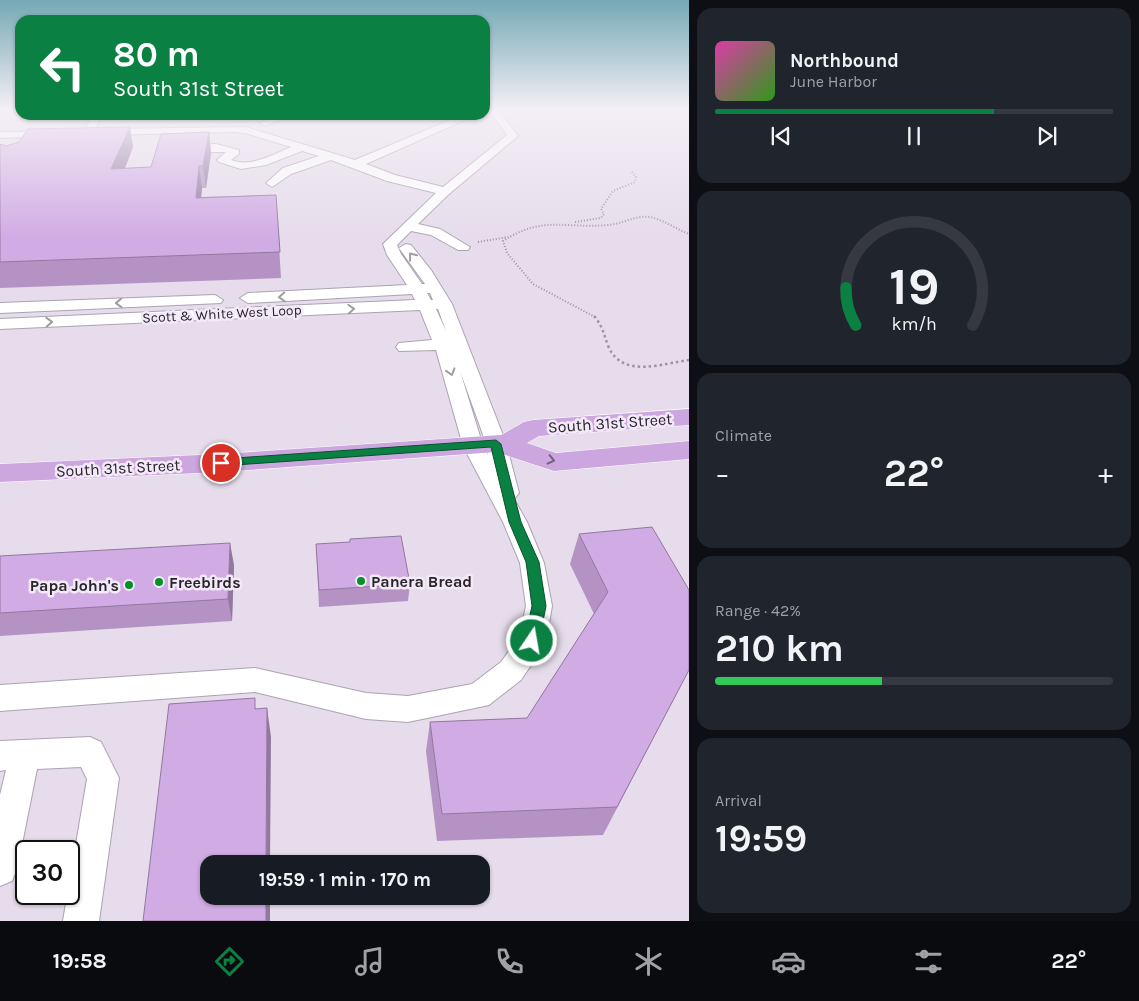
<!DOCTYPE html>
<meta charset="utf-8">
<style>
body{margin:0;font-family:Karla,sans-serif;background:#20242c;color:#f1f3f6;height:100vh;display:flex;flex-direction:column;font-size:19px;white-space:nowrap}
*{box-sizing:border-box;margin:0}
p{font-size:16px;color:#9ea1a6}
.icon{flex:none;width:28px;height:28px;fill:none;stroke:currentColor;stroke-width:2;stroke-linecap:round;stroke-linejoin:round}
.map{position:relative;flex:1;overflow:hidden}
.details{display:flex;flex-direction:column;gap:8px;padding:8px;background:#0d0f14;width:450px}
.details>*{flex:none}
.banner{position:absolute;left:15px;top:15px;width:475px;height:105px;border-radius:15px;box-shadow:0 1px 4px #0004;background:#0b8043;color:#fff;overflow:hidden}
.speed{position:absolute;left:15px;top:840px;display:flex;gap:10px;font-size:25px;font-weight:700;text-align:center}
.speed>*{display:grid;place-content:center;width:65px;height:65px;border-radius:50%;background:#171b24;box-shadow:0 1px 4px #0004;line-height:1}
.speed .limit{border:2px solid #111;border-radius:8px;background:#fff;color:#111}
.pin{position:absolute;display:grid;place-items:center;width:42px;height:42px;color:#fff;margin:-21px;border:2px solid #fff;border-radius:50%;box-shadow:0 1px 5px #0007}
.me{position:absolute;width:55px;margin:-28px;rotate:12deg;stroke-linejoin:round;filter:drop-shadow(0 0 4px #0008)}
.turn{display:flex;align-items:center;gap:18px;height:105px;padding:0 15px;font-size:22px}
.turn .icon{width:65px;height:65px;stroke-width:2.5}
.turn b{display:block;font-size:35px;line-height:42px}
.big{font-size:38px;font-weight:700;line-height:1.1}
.details .tile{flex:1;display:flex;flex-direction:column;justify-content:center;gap:8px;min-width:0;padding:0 18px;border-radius:15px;background:#20242c}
.details .dial{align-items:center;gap:0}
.dial svg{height:130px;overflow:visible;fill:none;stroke:#363941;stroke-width:7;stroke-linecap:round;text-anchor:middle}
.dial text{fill:#f1f3f6;stroke:none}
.song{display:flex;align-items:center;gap:15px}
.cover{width:60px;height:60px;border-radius:8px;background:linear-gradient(135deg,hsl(320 70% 55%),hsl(110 70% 35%))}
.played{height:5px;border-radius:2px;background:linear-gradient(90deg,#0b8043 70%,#363941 70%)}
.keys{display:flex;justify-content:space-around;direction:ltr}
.heat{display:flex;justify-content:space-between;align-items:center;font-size:28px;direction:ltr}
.charge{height:8px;border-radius:4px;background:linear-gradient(90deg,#34c759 42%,#363941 0)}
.trip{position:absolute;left:200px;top:855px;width:290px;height:50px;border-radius:15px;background:#171b24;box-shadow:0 1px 4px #0004;font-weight:700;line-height:50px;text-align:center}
.tabs{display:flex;height:80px;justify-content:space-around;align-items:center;background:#090b0e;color:#9ea1a6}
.tabs .icon{width:35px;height:35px}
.tabs .active{color:#0b8043}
.tabs b{font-size:22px;color:#f1f3f6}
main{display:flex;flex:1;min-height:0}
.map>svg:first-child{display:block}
</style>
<main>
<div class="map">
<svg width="689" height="921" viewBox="0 0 689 921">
<rect width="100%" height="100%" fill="#e6dceb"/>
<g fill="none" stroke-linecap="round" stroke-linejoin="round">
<defs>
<path id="minor" d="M 488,109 L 498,109 L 518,136 L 449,194 L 418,224 L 440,229 L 470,247 L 468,250 L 458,250 L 431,235 L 411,231 L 397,245 L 401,254 L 422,284 L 425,284 L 399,248 L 406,244 L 411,245 L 431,270 L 452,304 L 506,443 L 519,493 L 514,499 L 527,522 L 544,563 L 552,606 L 546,641 L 542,649 L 521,680 L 489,705 L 408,722 L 366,719 L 255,692 L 0,711 L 0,685 L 255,668 L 366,693 L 408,696 L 472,684 L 501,662 L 519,637 L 526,606 L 520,563 L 503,522 L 463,446 L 436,350 L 399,351 L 396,347 L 399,343 L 432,340 L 420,310 L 0,329 L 0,319 L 415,300 L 412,294 L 248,303 L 240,298 L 248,293 L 407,285 L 387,255 L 383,244 L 436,193 L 387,181 L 331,160 L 291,174 L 272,187 L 266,183 L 283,168 L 319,156 L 302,151 L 266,165 L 241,169 L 219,162 L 217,160 L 226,152 L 183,152 L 177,149 L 183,146 L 216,144 L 239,150 L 239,154 L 231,160 C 250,168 274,154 291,147 L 245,133 L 234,132 L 103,135 L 98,132 L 103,129 L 246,127 L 355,160 L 462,115 L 476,115 L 366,164 L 395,175 L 443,187 L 507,135 ZM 427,293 L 430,293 L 433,300 L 431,300 ZM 436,309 L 438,309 L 446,331 ZM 460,371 L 486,443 L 488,455 L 483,446 Z
M 92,115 L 102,115 L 94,133 L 89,136 L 84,133 Z
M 277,115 L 292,115 L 265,126 L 260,123 Z
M 52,131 L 56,132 L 56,136 L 0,138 L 0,132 Z
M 215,295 L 223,300 L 221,303 L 0,313 L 0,303 Z
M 90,737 L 101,742 L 119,778 L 99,921 L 63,921 L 87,779 L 81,767 L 37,769 L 17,869 L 12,881 L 0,886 L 0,795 L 6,770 L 0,771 L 0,741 Z"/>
<path id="major" d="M 689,409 L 689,425 L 539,436 L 527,443 L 556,453 L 689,441 L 689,459 L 554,471 L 496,452 L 221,472 L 0,482 L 0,464 L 221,454 L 501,435 L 524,422 L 533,420 Z"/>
</defs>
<use href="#minor" stroke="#aca3b1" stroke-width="2"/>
<use href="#major" stroke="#fff" stroke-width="1"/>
<path stroke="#9b949f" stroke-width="2" stroke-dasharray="1 2" stroke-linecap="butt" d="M 575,222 L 601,218 L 604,214 L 601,209 L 613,191 L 635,182 L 636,177 L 631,171
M 478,242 L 508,237
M 595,317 L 533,284 L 507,253 L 503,241 C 543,215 566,229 608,225 C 623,224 635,215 650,217 C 664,220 676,229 689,234"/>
<path stroke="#9b949f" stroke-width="2.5" stroke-dasharray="2.5 3" stroke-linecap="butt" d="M 594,316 C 603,326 604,336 609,348 C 624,379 664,363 689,360"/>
<use href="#minor" fill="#fff" fill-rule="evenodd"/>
<use href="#major" fill="#cca6de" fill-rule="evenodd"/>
</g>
<path fill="#b493c4" d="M 167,115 L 188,115 L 188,118 L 168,119 Z
M 209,132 L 211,153 L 206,188 L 202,188 L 201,197 L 276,195 L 281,278 L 0,288 L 0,144 L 6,146 L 133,147 L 125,168 L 151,167 Z
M 579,534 L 689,670 L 603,835 L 437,841 L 426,751 L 430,722 L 527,718 L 594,614 L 570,564 Z
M 316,544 L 410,584 L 408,601 L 319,607 Z
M 0,556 L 234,565 L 232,621 L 0,636 Z"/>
<path fill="#9278a0" d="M 130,127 L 133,147 L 116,191 L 111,169 Z
M 209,132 L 211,153 L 206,188 L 203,166 Z
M 199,166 L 202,188 L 199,221 L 196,198 Z
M 230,543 L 234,565 L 232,621 L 228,599 Z
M 267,708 L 271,737 L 270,864 L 266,864 Z
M 266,896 L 270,896 L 270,921 L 266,921 Z"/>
<path fill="#d1abe4" stroke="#9278a0" d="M 130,127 L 111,169 L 151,167 L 161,134 L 209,132 L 203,166 L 199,166 L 196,198 L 276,195 L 280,252 L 0,262 L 0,144 L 6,146 L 19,142 L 28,129 Z
M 652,527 L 689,590 L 689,670 L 617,807 L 442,814 L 430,722 L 527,718 L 608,592 L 579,534 Z
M 401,536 L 410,584 L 319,590 L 316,544 L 350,542 L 350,539 Z
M 230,543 L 228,599 L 0,613 L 0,556 Z
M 255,698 L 255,709 L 267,708 L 266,864 L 209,864 L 209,896 L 266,896 L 266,921 L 143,921 L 169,704 Z"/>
<defs><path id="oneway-chevron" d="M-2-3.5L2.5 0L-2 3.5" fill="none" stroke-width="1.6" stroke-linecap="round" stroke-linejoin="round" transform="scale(1.25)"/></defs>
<g stroke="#9f9da0">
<use href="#oneway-chevron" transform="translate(412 256) rotate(-128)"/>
<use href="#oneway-chevron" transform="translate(282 297) rotate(177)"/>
<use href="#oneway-chevron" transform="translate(119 303) rotate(178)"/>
<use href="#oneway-chevron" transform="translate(351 309) rotate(-3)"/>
<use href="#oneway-chevron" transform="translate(49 322) rotate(-2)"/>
<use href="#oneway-chevron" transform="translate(451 372) rotate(73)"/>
</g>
<use stroke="#725f7c" href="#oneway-chevron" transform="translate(551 460) rotate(13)"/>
<linearGradient id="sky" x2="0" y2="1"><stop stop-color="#74a9b5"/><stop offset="0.46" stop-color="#f4eff6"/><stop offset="1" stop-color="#f4eff6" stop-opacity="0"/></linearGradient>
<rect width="689" height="238" fill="url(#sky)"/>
<path fill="#0b8043" stroke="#07532c" d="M 496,440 L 501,444 L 521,522 L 539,562 L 546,606 L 539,641 L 537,646 L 532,647 L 526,646 L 524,641 L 532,606 L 526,562 L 509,522 L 491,447 L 221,466 L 215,463 L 221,459 Z"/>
<g fill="#049226" stroke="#f3e9f9" stroke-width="2">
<circle cx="361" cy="581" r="5"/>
<circle cx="159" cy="582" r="5"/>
<circle cx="129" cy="585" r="5"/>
</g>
<g text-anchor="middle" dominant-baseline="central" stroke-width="5" stroke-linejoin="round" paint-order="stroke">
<g font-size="14" fill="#29252b" stroke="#f3e9f9">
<text transform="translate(222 314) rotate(-3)">Scott &amp; White West Loop</text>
</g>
<g font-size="16" fill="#29252b" stroke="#f3e9f9">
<text transform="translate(610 423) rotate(-4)">South 31st Street</text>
<text transform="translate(118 468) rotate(-3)">South 31st Street</text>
</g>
<g font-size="16" font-weight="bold" fill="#29252b" stroke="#f3e9f9" text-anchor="start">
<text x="371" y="581">Panera Bread</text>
<text x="169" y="582">Freebirds</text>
<text x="119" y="585" text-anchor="end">Papa John's</text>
</g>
</g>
</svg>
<div class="speed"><div class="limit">30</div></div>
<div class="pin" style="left:221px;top:463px;background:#d93025"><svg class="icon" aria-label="arrive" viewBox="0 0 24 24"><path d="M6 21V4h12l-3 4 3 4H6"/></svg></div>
<svg class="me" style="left:532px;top:641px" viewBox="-20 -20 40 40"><circle r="17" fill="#0b8043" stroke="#fff" stroke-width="3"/><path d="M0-11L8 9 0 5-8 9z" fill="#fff"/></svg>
<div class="trip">19:59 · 1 min · 170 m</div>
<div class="banner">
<div class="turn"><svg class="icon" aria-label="left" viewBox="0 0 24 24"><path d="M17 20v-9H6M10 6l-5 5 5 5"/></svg><div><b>80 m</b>South 31st Street</div></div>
</div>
</div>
<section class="details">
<div class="tile">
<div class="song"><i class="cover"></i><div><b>Northbound</b><p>June Harbor</p></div></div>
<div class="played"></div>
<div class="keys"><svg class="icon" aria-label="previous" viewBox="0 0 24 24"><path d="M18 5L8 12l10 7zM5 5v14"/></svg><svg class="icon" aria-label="pause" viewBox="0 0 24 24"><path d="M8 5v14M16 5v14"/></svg><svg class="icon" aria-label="next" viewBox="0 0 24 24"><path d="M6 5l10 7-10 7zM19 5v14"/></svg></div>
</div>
<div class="tile dial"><svg viewBox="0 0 100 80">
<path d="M14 69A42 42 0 1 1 86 69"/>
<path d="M14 69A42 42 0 0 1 8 46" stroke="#0b8043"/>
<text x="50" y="56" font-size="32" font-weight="700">19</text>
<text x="50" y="72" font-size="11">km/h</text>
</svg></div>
<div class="tile"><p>Climate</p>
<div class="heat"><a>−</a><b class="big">22°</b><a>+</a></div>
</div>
<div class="tile"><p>Range · 42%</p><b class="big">210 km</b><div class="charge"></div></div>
<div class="tile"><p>Arrival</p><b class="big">19:59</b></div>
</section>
</main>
<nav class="tabs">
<b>19:58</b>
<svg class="icon active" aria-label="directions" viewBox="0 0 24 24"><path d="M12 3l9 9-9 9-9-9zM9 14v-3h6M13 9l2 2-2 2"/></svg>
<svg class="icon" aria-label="music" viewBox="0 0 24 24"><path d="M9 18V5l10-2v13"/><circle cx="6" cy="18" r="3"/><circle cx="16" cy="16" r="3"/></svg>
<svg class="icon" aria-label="phone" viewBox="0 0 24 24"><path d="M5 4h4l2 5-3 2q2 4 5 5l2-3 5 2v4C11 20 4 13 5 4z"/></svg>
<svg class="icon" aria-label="climate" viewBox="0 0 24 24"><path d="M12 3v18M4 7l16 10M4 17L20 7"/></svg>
<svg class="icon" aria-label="car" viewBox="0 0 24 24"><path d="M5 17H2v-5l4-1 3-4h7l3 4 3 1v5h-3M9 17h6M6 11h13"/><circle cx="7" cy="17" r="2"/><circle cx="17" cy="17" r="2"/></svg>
<svg class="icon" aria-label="filters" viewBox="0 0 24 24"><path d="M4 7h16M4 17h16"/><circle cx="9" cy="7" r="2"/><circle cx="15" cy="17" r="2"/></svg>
<b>22°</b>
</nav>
